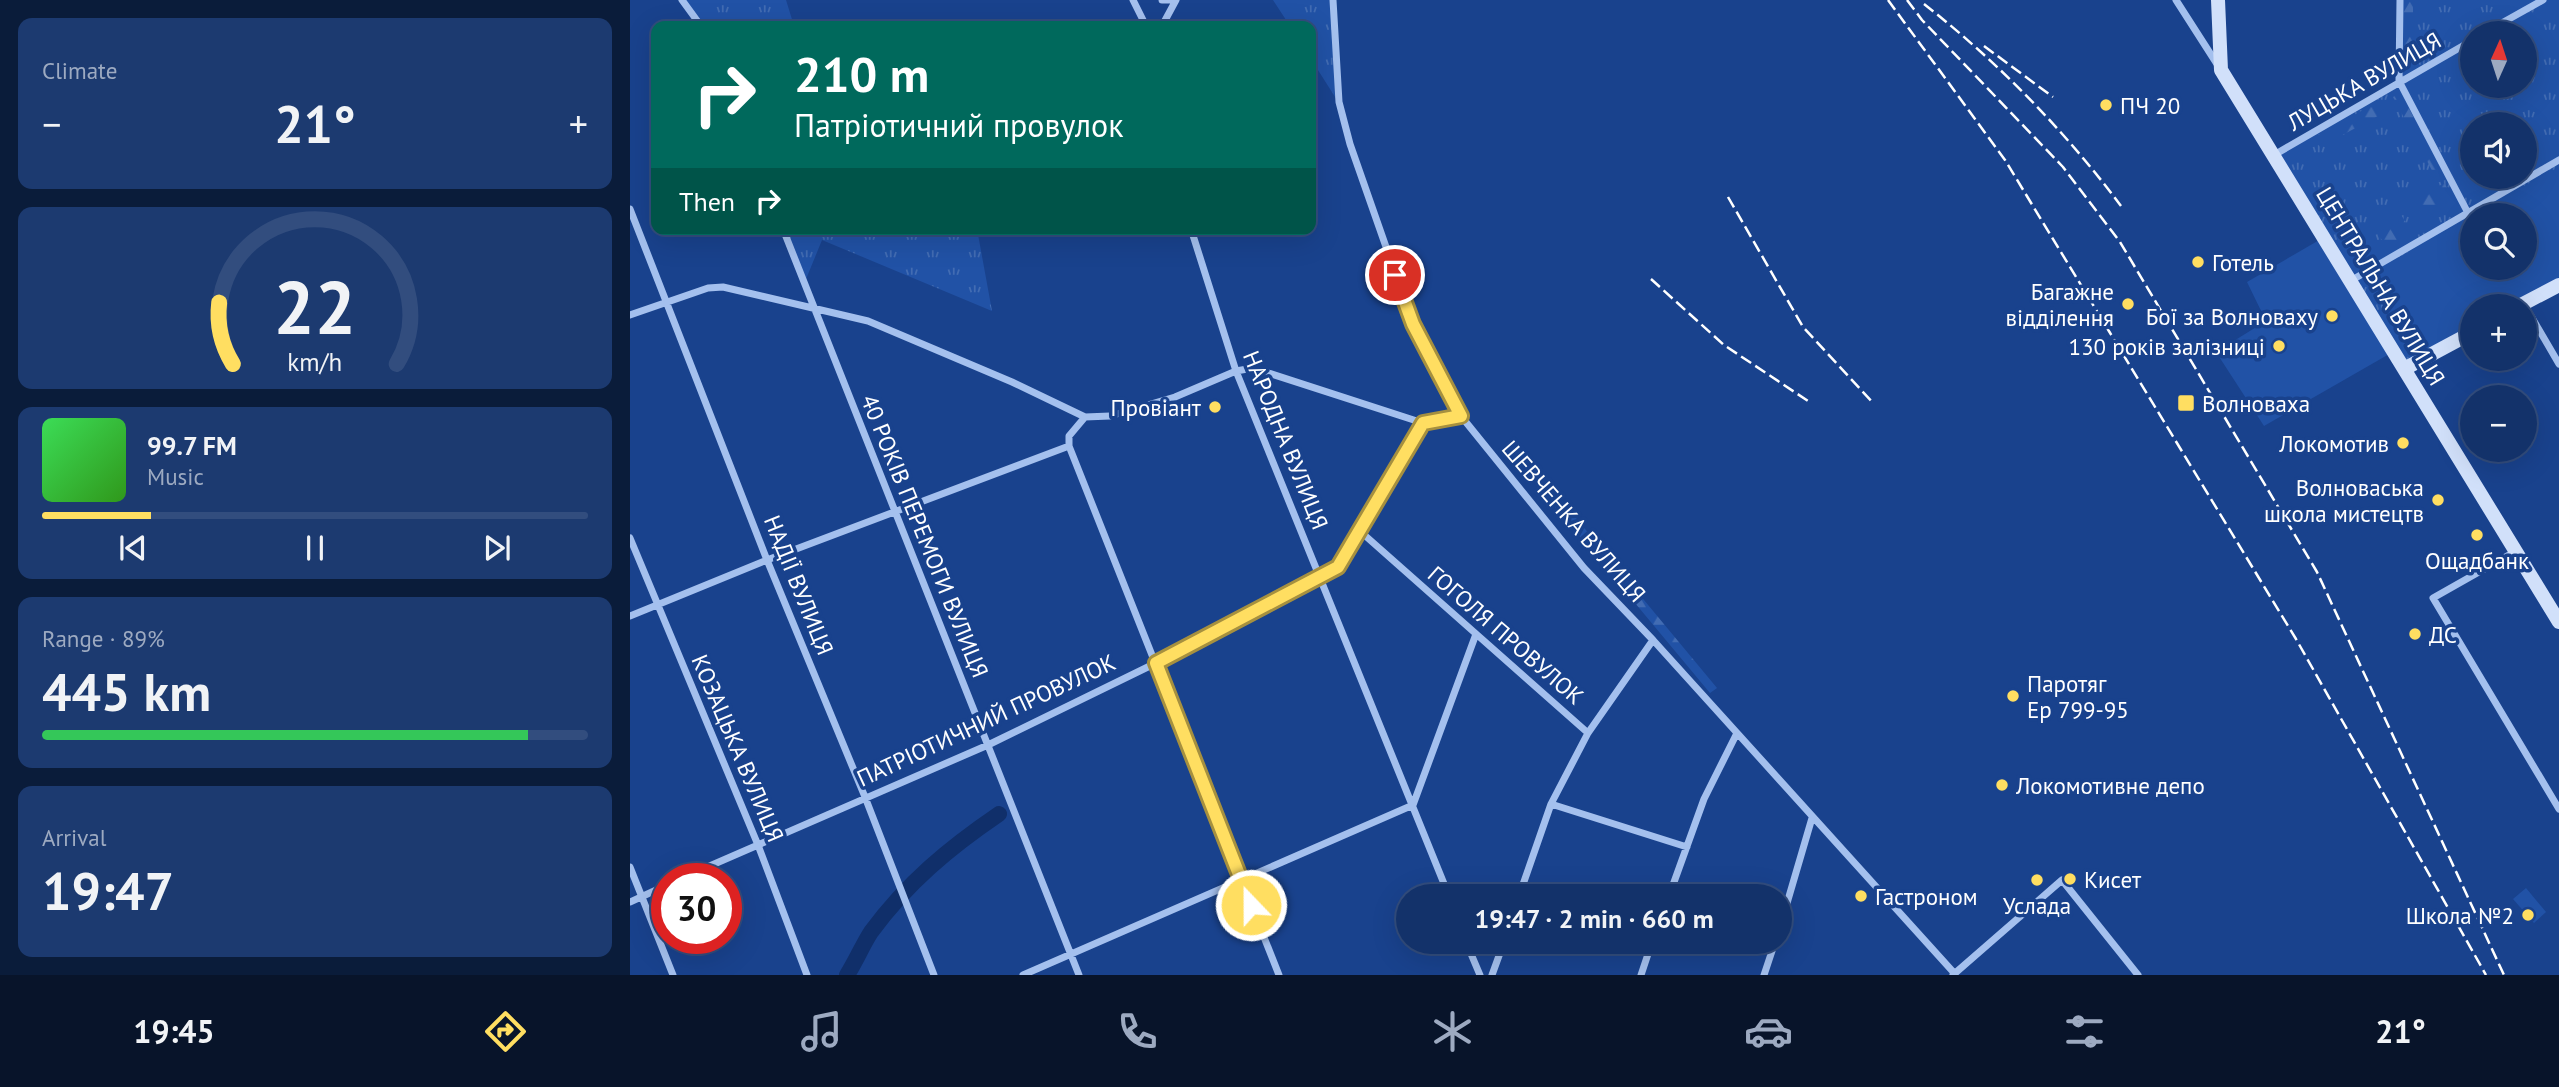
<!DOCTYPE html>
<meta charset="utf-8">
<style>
body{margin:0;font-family:"PT Sans",sans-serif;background:#1c3a70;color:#f1f3f6;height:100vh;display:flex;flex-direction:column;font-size:26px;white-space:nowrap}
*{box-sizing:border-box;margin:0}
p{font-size:23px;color:#9daac1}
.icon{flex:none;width:38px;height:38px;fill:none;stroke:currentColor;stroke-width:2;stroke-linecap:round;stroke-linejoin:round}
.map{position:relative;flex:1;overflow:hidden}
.side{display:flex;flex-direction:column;gap:18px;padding:18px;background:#0a1c3a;width:630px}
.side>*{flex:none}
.top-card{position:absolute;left:21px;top:21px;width:665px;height:214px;border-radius:14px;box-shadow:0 7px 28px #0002,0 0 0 2px #324d7e;background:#00695c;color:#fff;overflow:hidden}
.needle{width:46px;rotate:3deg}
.controls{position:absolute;left:1830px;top:21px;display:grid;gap:14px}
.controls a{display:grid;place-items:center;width:77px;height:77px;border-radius:50%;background:#13326a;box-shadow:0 7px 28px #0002,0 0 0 2px #324d7e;font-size:35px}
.speed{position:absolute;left:21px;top:863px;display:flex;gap:14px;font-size:35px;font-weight:700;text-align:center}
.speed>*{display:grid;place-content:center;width:91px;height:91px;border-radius:50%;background:#13326a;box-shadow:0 7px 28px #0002,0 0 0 2px #324d7e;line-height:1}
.speed .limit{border:10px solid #d22;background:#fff;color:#111}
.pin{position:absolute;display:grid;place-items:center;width:60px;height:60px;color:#fff;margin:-30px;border:4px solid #fff;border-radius:50%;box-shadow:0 2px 7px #0007}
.me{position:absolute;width:77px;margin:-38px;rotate:338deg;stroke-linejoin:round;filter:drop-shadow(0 0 5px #0008)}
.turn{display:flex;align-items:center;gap:24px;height:147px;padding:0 28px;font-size:32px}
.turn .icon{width:91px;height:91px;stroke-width:2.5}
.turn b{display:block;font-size:49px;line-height:60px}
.then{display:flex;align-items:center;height:66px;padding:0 28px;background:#0003;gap:14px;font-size:26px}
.big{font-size:52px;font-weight:800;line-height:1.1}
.side .widget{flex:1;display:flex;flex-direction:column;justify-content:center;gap:10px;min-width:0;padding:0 24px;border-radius:14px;background:#1c3a70}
.side .dial{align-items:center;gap:0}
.dial svg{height:182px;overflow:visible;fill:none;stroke:#324d7e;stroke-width:7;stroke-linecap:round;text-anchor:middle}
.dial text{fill:#f1f3f6;stroke:none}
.song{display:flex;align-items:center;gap:21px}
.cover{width:84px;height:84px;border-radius:10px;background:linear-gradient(135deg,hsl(130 70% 55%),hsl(110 70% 35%))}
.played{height:7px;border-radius:4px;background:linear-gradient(90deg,#ffde61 20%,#324d7e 20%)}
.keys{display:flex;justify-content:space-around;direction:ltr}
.heat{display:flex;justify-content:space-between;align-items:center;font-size:38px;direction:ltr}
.charge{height:10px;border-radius:5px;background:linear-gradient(90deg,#34c759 89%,#324d7e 0)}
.trip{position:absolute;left:766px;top:884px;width:396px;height:70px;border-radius:35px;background:#13326a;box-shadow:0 7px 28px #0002,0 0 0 2px #324d7e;font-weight:800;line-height:70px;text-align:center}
.tabs{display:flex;height:112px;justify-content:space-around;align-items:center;background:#08142a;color:#9daac1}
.tabs .icon{width:49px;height:49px}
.tabs .current{color:#ffde61}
.tabs b{font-size:32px;color:#f1f3f6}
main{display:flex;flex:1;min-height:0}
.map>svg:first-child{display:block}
</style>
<main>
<section class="side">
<div class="widget"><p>Climate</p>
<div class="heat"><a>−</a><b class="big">21°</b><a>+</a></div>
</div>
<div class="widget dial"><svg viewBox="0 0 100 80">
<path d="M14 69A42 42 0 1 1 86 69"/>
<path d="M14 69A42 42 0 0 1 8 42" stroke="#ffde61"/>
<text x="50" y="56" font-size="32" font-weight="700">22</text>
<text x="50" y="72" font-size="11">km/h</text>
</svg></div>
<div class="widget">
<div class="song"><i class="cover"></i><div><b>99.7 FM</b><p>Music</p></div></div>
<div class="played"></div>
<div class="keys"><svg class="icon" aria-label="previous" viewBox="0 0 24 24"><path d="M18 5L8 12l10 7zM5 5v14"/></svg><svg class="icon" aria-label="pause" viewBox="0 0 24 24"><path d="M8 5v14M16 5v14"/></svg><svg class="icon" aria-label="next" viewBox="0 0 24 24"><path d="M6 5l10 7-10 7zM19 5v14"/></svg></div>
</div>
<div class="widget"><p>Range · 89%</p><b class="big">445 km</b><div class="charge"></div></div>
<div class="widget"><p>Arrival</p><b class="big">19:47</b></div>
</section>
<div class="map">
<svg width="1929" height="975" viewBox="0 0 1929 975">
<defs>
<pattern id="grass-tufts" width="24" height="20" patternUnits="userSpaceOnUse" patternTransform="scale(1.75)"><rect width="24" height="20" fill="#2152a6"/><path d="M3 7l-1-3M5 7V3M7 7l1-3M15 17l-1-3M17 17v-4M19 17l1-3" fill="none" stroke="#426cb3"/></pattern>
<pattern id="forest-firs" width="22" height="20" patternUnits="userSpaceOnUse" patternTransform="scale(1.75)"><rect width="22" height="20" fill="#2152a6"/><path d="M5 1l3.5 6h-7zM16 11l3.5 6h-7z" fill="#426cb3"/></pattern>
</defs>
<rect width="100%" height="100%" fill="#19428d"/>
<path fill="url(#grass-tufts)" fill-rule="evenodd" d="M 52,0 L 156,0 L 164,26 L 71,26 Z
M 643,0 L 703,0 L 707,100 L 681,59 L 681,26 L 660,26 Z
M 1770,0 L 1929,0 L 1929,285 L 1889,306 L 1843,306 L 1778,367 L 1647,153 L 1769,81 ZM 1843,33 L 1895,33 L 1895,86 L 1843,86 ZM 1843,124 L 1895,124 L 1895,177 L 1843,177 ZM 1843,215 L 1895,215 L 1895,268 L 1843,268 Z
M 153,229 L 347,229 L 362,311 L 192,240 L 174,284 Z"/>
<path fill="url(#forest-firs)" d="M 1773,0 L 1783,0 L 1783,66 L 1772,67 Z
M 1771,93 L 1813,174 L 1806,178 L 1763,97 Z
M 1742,105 L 1748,116 L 1690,147 L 1684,137 Z
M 1814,183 L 1828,205 L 1801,222 L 1795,220 L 1783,202 Z
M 1768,210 L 1780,229 L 1778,236 L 1757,248 L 1743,226 Z
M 882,441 L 1087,688 L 1080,693 L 875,447 Z"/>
<path fill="#2152a6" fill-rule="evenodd" d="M 1922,170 L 1929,181 L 1929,277 L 1878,306 L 1843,306 L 1843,325 L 1792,353 L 1745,271 ZM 1843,215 L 1895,215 L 1895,268 L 1843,268 Z
M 1691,239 L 1761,353 L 1634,426 L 1586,352 L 1636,321 L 1617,282 Z
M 1896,888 L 1916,912 L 1904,923 L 1883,899 Z"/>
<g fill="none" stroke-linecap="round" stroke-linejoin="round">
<path stroke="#102f6a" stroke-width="16" d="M 217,975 C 226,961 232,946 241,932 C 277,883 319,848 369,814"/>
<path stroke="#a4c0ee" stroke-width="7" d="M 52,0 L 71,26
M 503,0 L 516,26
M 532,0 L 543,0
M 703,0 L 709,102 L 720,144 L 783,324 L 831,416 L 954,568 L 1023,640 L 1326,975
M 1546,0 L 1587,64
M 1770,0 L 1769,81 L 1838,213
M 532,26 L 546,0
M 1854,33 L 1913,0
M 1644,155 L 1843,40
M 0,209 L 137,560 L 235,797 L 304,975
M 153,229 L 449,975
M 561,229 L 606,371 L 819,896
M 1722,280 L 1929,160
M 1894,304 L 1929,364
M 0,315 L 78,288 L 93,287 L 238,321 L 382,382 L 455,417 L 480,416 L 545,397 L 606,371 L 623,368 L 793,423 L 831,416
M 439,446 L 649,975
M 731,532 L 958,733 L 921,804 L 889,896
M 0,538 L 128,845 L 177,975
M 1886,551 L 1803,598 L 1929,809
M 0,616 L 137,560 L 439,446 L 439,436 L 455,417
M 958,733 L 1023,640
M 921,804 L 1057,847
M 0,867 L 43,975
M 52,878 L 358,745 L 526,663 L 708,567 L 793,423
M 1039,896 L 1074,799 L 1107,733
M 0,902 L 37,885
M 1150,927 L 1182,818
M 836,942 L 850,975
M 393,975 L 783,805 L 846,634
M 862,975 L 874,942
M 1011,975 L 1022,942
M 1134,975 L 1145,942
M 1323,975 L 1432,880 L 1508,975"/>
<path stroke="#d1e0fa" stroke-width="14" d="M 1588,0 L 1591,70 L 1929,622
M 1889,306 L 1929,285
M 1774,369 L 1843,332"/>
<path stroke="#fff" stroke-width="2.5" stroke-dasharray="12 5" stroke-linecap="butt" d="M 1258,0 L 1375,160 L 1666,639 L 1856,975
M 1277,0 L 1292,20 L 1433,167 L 1490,242 L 1687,572 L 1874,975
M 1294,4 C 1368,62 1435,131 1491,206
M 1354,46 L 1423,97
M 1098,197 L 1173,327 L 1244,404
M 1021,279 L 1094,345 L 1181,403"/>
</g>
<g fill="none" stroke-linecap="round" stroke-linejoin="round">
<defs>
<path id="route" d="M 621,905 L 526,663 L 708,567 L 793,423 L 831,416 L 783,324 L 765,275"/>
</defs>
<use href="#route" stroke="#a6903f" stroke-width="18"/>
<use href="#route" stroke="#ffde61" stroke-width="12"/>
</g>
<g fill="#ffde61" stroke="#19428d" stroke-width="2.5">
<circle cx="1476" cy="105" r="7"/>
<circle cx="1568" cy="262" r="7"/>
<circle cx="1498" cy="304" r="7"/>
<circle cx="1702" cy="316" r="7"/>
<circle cx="1649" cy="346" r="7"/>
<rect x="1547" y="394" width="18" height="18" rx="3.5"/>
<circle cx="585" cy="407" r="7"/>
<circle cx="1773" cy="443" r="7"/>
<circle cx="1808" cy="500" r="7"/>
<circle cx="1847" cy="535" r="7"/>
<circle cx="1785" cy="634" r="7"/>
<circle cx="1383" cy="696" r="7"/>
<circle cx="1372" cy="785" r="7"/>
<circle cx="1440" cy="879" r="7"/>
<circle cx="1407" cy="880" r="7"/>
<circle cx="1231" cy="896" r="7"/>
<circle cx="1898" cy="915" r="7"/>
</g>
<g text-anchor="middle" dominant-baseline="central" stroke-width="7" stroke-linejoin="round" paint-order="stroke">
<g font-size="23" fill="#fff" stroke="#19428d">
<text transform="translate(1734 81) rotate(-30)">ЛУЦЬКА ВУЛИЦЯ</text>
<text transform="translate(1751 286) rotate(59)">ЦЕНТРАЛЬНА ВУЛИЦЯ</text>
<text transform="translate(656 440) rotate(68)">НАРОДНА ВУЛИЦЯ</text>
<text transform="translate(944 521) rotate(49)">ШЕВЧЕНКА ВУЛИЦЯ</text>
<text transform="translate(295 536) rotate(68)">40 РОКІВ ПЕРЕМОГИ ВУЛИЦЯ</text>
<text transform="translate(169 585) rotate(68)">НАДІЇ ВУЛИЦЯ</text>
<text transform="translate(876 635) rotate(41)">ГОГОЛЯ ПРОВУЛОК</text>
<text transform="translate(356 720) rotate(-25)">ПАТРІОТИЧНИЙ ПРОВУЛОК</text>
<text transform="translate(108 748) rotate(67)">КОЗАЦЬКА ВУЛИЦЯ</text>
</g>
<g font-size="23" fill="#fff" stroke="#19428d" text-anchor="start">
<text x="1490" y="105">ПЧ 20</text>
<text x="1582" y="262">Готель</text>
<text x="1484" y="291" text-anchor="end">Багажне<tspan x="1484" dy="26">відділення</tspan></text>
<text x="1688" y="316" text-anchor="end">Бої за Волноваху</text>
<text x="1635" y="346" text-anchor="end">130 років залізниці</text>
<text x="1572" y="403">Волноваха</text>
<text x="571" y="407" text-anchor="end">Провіант</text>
<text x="1759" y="443" text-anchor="end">Локомотив</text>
<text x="1794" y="487" text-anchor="end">Волноваська<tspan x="1794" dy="26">школа мистецтв</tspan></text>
<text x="1847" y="560" text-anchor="middle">Ощадбанк</text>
<text x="1799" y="634">ДС</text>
<text x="1397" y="683">Паротяг<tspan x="1397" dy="26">Ер 799-95</tspan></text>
<text x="1386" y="785">Локомотивне депо</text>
<text x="1454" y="879">Кисет</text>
<text x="1245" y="896">Гастроном</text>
<text x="1407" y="905" text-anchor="middle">Услада</text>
<text x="1884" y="915" text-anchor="end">Школа №2</text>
</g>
</g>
</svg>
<div class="controls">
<a><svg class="needle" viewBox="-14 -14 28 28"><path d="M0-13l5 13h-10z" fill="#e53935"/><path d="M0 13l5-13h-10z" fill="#9daac1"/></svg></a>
<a><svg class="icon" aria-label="sound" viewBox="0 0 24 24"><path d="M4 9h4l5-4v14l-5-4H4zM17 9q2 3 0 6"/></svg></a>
<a><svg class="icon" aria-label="search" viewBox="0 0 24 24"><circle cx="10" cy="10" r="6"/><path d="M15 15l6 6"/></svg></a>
<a>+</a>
<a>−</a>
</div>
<div class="speed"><div class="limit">30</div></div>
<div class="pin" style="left:765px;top:275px;background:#d93025"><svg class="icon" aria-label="arrive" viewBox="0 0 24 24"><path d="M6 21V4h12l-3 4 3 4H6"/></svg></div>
<svg class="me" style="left:621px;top:905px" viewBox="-20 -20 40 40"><circle r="17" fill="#ffde61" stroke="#fff" stroke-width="3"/><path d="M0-11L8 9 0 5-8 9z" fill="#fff"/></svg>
<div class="trip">19:47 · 2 min · 660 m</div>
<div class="top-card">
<div class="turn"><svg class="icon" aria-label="right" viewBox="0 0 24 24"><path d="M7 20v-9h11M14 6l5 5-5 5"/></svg><div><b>210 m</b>Патріотичний провулок</div></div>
<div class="then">Then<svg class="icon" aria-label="right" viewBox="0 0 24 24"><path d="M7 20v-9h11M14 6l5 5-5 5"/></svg></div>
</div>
</div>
</main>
<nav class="tabs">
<b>19:45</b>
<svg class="icon current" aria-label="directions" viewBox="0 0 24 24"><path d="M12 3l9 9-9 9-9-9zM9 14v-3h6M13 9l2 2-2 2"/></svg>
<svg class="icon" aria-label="music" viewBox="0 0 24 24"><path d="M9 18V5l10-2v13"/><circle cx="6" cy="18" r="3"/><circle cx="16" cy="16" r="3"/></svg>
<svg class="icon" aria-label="phone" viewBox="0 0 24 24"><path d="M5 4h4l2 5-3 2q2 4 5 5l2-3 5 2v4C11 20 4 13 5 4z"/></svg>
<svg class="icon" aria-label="climate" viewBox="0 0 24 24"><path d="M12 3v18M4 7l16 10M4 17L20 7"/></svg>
<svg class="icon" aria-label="car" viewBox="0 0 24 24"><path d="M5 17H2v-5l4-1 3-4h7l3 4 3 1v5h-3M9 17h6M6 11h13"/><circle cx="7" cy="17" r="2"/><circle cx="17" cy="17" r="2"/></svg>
<svg class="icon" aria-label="filters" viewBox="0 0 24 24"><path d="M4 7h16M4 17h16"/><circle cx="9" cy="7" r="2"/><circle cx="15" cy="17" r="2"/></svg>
<b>21°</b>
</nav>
